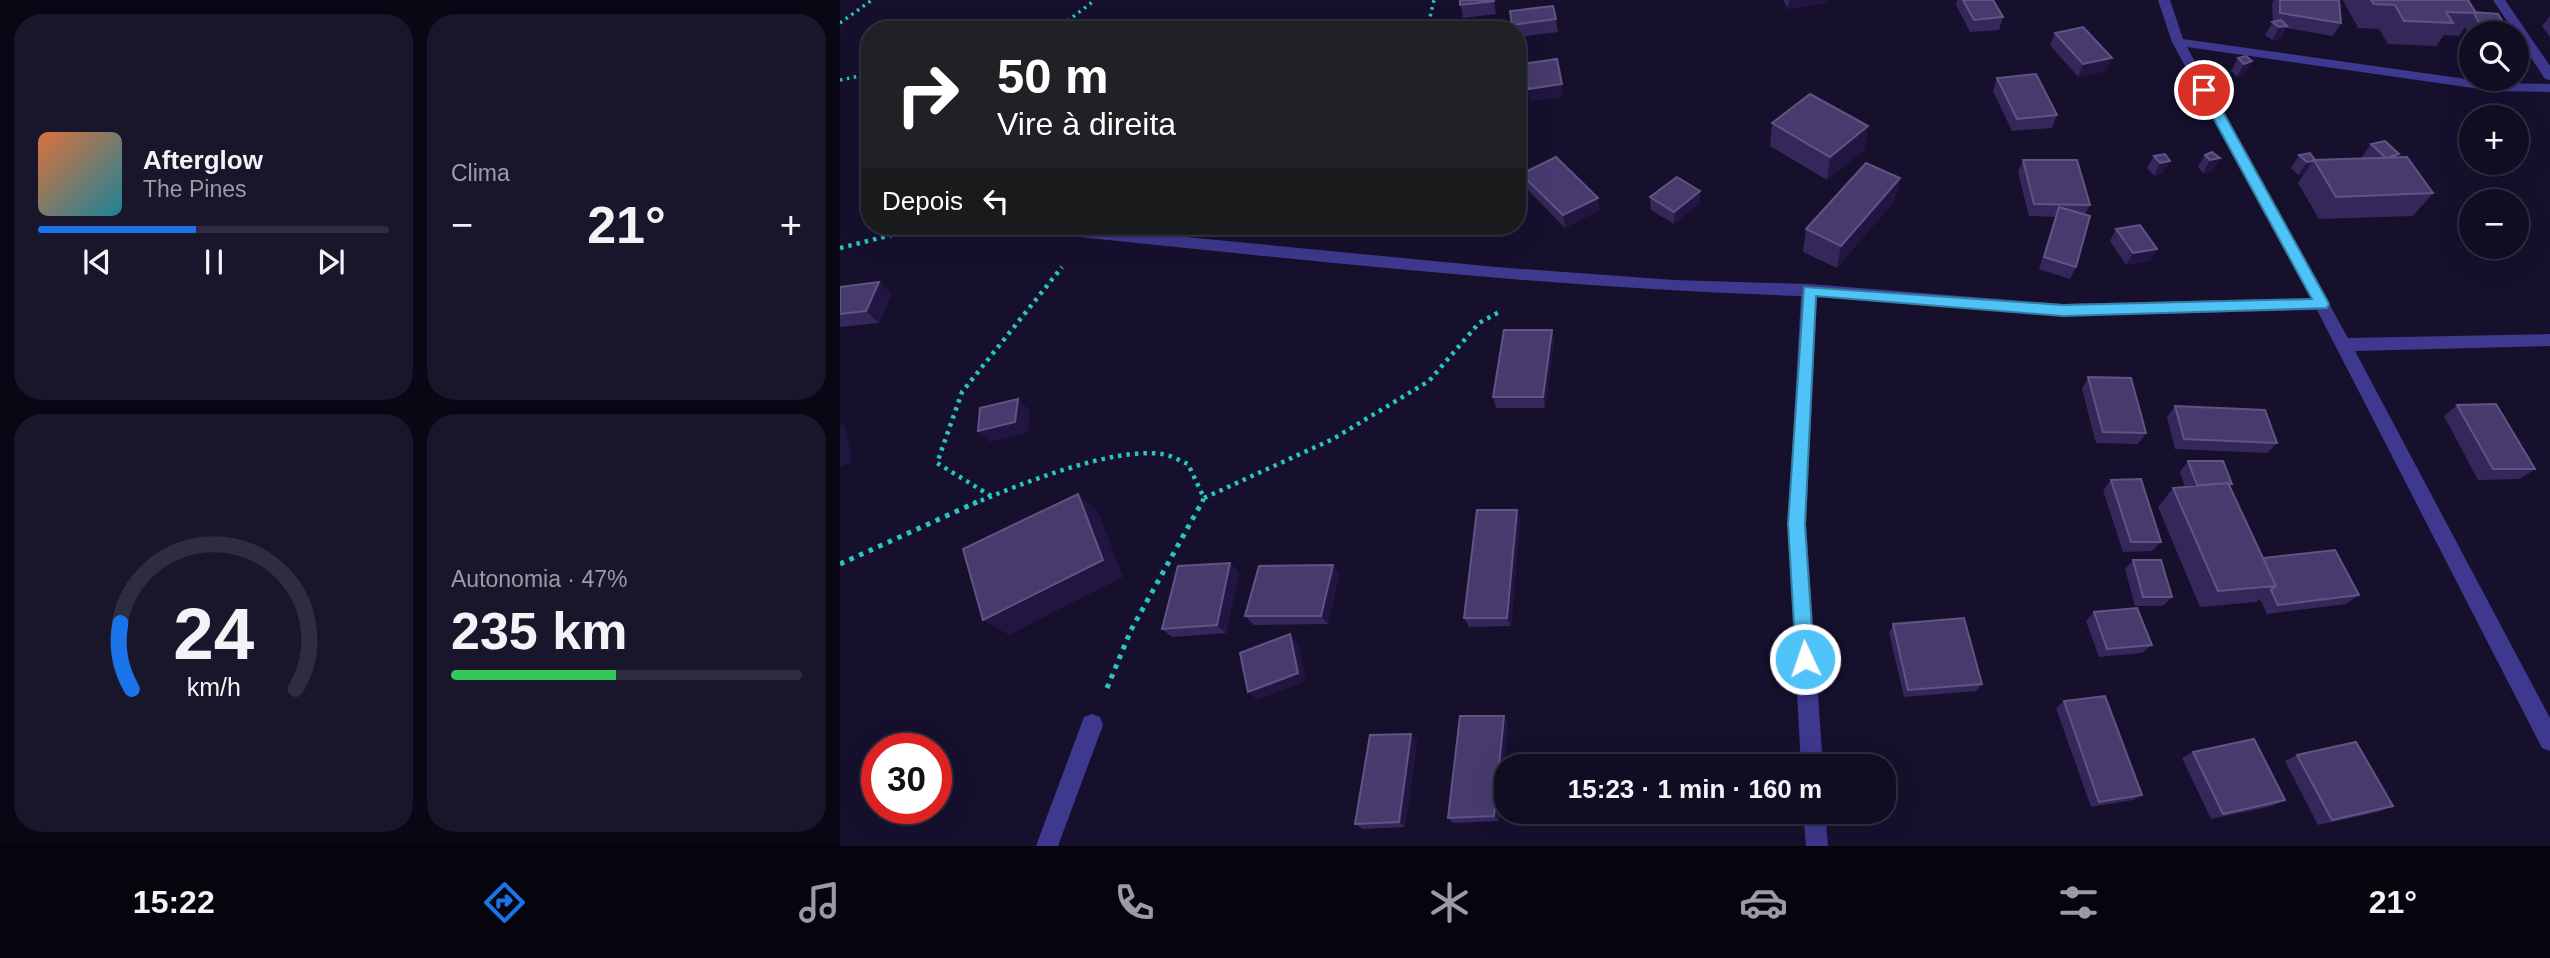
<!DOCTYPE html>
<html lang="pt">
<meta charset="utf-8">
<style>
body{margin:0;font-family:Helvetica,sans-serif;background:#19152a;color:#f1f3f6;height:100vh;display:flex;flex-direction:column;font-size:26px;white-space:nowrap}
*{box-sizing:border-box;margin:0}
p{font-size:23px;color:#9c9ba5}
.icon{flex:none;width:38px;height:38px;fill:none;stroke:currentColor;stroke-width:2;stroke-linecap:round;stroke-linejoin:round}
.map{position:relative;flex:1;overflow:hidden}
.sheet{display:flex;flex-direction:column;gap:14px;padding:14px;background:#090713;width:840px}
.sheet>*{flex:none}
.banner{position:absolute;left:21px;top:21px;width:665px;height:214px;border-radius:28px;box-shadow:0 7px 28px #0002,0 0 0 2px #302c40;background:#202124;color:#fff;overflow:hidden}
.tools{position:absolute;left:1619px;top:21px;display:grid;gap:14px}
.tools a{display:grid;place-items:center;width:70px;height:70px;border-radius:50%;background:#100c22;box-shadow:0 7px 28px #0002,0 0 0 2px #302c40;font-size:35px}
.speed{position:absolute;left:21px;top:733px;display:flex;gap:14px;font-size:35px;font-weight:700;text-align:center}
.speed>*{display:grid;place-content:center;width:91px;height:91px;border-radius:50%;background:#100c22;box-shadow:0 7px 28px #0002,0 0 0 2px #302c40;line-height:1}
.speed .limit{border:10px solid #d22;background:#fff;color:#111}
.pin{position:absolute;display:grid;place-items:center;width:60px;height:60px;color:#fff;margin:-30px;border:4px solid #fff;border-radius:50%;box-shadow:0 2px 7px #0007}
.me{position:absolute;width:77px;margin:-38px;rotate:357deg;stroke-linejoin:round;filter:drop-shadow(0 0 5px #0008)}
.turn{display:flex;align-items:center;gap:24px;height:147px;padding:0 21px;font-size:32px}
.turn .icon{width:91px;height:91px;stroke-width:2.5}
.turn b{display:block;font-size:49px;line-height:60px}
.then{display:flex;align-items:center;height:66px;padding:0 21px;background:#0003;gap:14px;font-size:26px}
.big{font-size:52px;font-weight:800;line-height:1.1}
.sheet .widget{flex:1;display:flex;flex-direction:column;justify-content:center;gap:10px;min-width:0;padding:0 24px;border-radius:28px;background:#19152a}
.sheet .dial{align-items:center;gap:0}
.dial svg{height:182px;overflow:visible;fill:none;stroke:#302c40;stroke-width:7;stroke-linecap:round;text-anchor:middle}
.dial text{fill:#f1f3f6;stroke:none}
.song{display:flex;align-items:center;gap:21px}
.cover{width:84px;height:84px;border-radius:10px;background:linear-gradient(135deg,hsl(20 70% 55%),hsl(190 70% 35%))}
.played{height:7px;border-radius:4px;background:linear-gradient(90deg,#1a73e8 45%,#302c40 45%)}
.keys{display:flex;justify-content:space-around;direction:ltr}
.heat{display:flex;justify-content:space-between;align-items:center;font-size:38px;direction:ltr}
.charge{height:10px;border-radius:5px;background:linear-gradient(90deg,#34c759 47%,#302c40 0)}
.sheet .tiles{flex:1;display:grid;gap:14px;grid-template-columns:repeat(2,1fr)}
.trip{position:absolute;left:654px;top:754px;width:402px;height:70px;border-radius:28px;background:#100c22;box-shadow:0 7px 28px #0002,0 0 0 2px #302c40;font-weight:800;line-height:70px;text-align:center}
.tabs{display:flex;height:112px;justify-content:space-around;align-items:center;background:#06050e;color:#9c9ba5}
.tabs .icon{width:49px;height:49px}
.tabs .on{color:#1a73e8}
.tabs b{font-size:32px;color:#f1f3f6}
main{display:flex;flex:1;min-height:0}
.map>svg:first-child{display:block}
</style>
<main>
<section class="sheet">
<div class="tiles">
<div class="widget">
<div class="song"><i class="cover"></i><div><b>Afterglow</b><p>The Pines</p></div></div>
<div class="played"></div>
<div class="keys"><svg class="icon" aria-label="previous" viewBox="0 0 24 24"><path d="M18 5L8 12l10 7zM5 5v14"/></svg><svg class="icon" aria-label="pause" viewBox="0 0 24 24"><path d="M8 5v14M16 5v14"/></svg><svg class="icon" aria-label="next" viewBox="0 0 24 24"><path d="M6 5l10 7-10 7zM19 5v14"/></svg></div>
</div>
<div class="widget"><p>Clima</p>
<div class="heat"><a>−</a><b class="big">21°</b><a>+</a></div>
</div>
<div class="widget dial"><svg viewBox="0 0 100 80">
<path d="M14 69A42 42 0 1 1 86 69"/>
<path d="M14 69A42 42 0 0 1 9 40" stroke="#1a73e8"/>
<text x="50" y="56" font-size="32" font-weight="700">24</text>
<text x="50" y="72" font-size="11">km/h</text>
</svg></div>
<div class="widget"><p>Autonomia · 47%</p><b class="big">235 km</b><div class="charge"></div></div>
</div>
</section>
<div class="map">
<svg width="1710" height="846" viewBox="0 0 1710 846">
<rect width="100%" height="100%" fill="#16102d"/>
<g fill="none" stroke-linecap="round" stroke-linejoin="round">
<path stroke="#28c6c1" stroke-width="3.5" stroke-dasharray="2.5 4.5" stroke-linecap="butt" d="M 0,23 L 32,0
M 201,30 L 225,23 L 255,0
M 587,30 L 594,0
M 0,80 L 30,74"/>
<path stroke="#28c6c1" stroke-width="4.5" stroke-dasharray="3.5 5" stroke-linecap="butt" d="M 0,248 L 87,226
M 151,496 L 97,463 L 122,392 L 222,267
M 364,498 L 493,439 L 589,381 L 639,323 L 661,311
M 133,504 C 180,484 272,447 322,454 C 331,455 340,461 348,464 L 364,498 L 361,504"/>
<path stroke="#28c6c1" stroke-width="5" stroke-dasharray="4.5 6" stroke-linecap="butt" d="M 0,564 L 137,502
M 267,688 L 291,630 L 362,502"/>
<path fill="#3e388f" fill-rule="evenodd" d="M 1318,0 L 1330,0 L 1343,39 L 1654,83 L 1710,84 L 1710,92 L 1654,91 L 1347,47 L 1508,338 L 1710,334 L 1710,346 L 1515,351 L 1710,718 L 1710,751 L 1702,748 L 1477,310 L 1223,316 L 977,297 L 966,524 L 983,766 L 961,766 L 948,524 L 961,296 C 700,288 440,257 180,231 L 172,226 L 232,226 L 656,267 L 834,280 L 969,284 L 1223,304 L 1471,298 L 1332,42 Z
M 1653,0 L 1665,0 L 1710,66 L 1710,80 L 1705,79 Z
M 252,714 L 260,717 L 263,725 L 218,846 L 196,846 L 244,717 Z
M 963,812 L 985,812 L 988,846 L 966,846 Z"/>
</g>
<path fill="#34285b" d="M 620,0 L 654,0 L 656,14 L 623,18 Z
M 943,0 L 987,0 L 986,3 L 948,9 Z
M 1117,0 L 1153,0 L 1163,17 L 1159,30 L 1130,32 L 1116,5 Z
M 1434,0 L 1499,0 L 1501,23 L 1493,36 L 1446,28 L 1440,39 L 1432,40 L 1425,35 L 1433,22 L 1432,4 Z
M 1503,0 L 1628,0 L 1636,13 L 1670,33 L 1631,33 L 1631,38 L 1625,27 L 1619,36 L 1604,35 L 1596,46 L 1548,44 L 1539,29 L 1518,28 Z
M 670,11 L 716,19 L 718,32 L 677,37 L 677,30 L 673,30 Z
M 1710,16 L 1710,37 L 1702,26 Z
M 1215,33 L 1266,71 L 1238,77 L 1210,45 Z
M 1406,56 L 1405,74 L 1397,77 L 1391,71 L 1398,58 Z
M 1157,78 L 1217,115 L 1212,128 L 1172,131 L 1153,91 Z
M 932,123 L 1028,126 L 1024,150 L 987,180 L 930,146 Z
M 1531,144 L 1556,157 L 1593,193 L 1573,216 L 1479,219 L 1458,183 L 1464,174 L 1458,175 L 1451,168 L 1459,155 L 1475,160 L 1523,158 L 1522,157 Z
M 1365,155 L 1380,158 L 1372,171 L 1363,173 L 1358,167 Z
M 1314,156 L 1330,161 L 1323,173 L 1314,176 L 1307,168 Z
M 1183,160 L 1250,205 L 1245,214 L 1236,267 L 1230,279 L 1199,269 L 1215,217 L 1189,216 L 1178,172 Z
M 681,174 L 758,198 L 759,210 L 725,228 L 684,186 Z
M 1060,178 L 1054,201 L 997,268 L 963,252 L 966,229 Z
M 860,191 L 860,203 L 834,224 L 811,210 L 810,197 Z
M 1276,229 L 1317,249 L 1310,261 L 1286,265 L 1270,241 Z
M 39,282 L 51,294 L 39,323 L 0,327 L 0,287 Z
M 712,330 L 714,341 L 705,408 L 656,408 L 653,397 Z
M 1248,377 L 1306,433 L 1298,444 L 1256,443 L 1242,389 Z
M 1617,405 L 1695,469 L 1680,479 L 1638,480 L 1604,416 Z
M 1335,406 L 1437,443 L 1427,453 L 1335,449 L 1327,417 Z
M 1348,461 L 1392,484 L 1390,487 L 1423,558 L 1519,595 L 1506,604 L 1427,614 L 1420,599 L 1416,602 L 1360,607 L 1318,507 L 1333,488 L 1345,487 L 1340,472 Z
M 1271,480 L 1321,542 L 1312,551 L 1283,552 L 1263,490 Z
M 677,510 L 680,520 L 671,626 L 629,627 L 624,618 Z
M 1293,560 L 1332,597 L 1323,606 L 1295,606 L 1285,569 Z
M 493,565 L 499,574 L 488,624 L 414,625 L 405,616 Z
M 399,572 L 386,633 L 332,637 L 322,629 Z
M 1254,612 L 1312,645 L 1302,653 L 1259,657 L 1246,621 Z
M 1053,624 L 1142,684 L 1136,691 L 1064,697 L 1049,633 Z
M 1224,701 L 1302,795 L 1293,800 L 1251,807 L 1216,708 Z
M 664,716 L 668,723 L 659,821 L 613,823 L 608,818 Z
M 571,734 L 577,741 L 565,827 L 523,829 L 515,824 Z
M 1353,752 L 1445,800 L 1432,806 L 1371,819 L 1342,758 Z
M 1457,755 L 1553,806 L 1538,812 L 1478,825 L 1445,761 Z"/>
<path fill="#201641" d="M 949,0 L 987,0 L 986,3 L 948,9 Z
M 1447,26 L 1440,39 L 1432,40 L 1439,27 Z
M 1272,58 L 1266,71 L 1238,77 L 1243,64 Z
M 1412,61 L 1405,74 L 1397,77 L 1404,64 Z
M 722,84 L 724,97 L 690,101 L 688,89 Z
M 1028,126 L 1024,150 L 987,180 L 990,157 Z
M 1380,158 L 1372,171 L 1363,173 L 1370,160 Z
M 1330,161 L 1323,173 L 1314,176 L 1320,163 Z
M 1473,161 L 1464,174 L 1458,175 L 1467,162 Z
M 1060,178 L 1054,201 L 997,268 L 1001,246 Z
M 860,191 L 860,203 L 834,224 L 834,212 Z
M 758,198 L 759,210 L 725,228 L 723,215 Z
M 1317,249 L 1310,261 L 1286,265 L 1293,253 Z
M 39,282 L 51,294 L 39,323 L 26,311 Z
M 712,330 L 714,341 L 705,408 L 703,397 Z
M 178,399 L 190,411 L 187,433 L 150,442 L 138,431 Z
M 0,423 L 6,427 L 12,462 L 0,467 Z
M 238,494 L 258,512 L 283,577 L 169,635 L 143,620 Z
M 677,510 L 680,520 L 671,626 L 667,618 Z
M 390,563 L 399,572 L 386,633 L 377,625 Z
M 493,565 L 499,574 L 488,624 L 481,616 Z
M 450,634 L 458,643 L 466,681 L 417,700 L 408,692 Z
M 664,716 L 668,723 L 659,821 L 654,816 Z
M 571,734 L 577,741 L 565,827 L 559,822 Z"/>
<path fill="#473b6d" stroke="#5f5484" stroke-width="2" d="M 620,0 L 654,0 L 654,1 L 620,5 Z
M 1123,0 L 1153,0 L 1163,17 L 1134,20 Z
M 1440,0 L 1499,0 L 1501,23 L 1440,13 Z
M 1531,0 L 1628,0 L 1636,13 L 1606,12 L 1613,23 L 1564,21 L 1555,5 L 1534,4 Z
M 713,6 L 716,19 L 672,25 L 670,11 Z
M 1633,12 L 1658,14 L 1670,33 L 1645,33 L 1635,15 L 1636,13 Z
M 1441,20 L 1447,26 L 1439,27 L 1432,22 Z
M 1243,27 L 1272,58 L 1243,64 L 1215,33 Z
M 1406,56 L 1412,61 L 1404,64 L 1398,58 Z
M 717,59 L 722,84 L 688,89 L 683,64 Z
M 1196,74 L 1217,115 L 1177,119 L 1157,78 Z
M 970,94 L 1028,126 L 990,157 L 932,123 Z
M 1545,141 L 1559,154 L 1546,158 L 1531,144 Z
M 1372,152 L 1380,158 L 1370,160 L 1365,155 Z
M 1470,153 L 1475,160 L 1474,160 L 1474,161 L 1467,162 L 1459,155 Z
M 1325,154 L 1330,161 L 1320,163 L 1314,156 Z
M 716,157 L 758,198 L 723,215 L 681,174 Z
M 1567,157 L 1593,193 L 1496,197 L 1474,160 Z
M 1183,160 L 1237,160 L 1250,205 L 1194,204 Z
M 1026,163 L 1060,178 L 1001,246 L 966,229 Z
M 837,177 L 860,191 L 834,212 L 810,197 Z
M 1219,207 L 1250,216 L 1236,267 L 1204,257 Z
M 1300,225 L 1317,249 L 1293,253 L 1276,229 Z
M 39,282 L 26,311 L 0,314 L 0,287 Z
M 664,330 L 712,330 L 703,397 L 653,397 Z
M 1248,377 L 1291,378 L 1306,433 L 1263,432 Z
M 178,399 L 175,422 L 138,431 L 140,408 Z
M 1656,404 L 1695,469 L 1653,469 L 1617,405 Z
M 1335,406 L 1425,410 L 1437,443 L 1344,439 Z
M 1348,461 L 1383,461 L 1392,484 L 1388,484 L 1388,483 L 1357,485 Z
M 1301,479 L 1321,542 L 1291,542 L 1271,480 Z
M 1388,483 L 1436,586 L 1378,591 L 1333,488 Z
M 238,494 L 263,560 L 143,620 L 123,549 Z
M 637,510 L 677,510 L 667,618 L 624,618 Z
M 1495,550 L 1519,595 L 1438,605 L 1431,590 L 1436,586 L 1423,558 Z
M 1293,560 L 1321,560 L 1332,597 L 1303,597 Z
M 390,563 L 377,625 L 322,629 L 338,566 Z
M 493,565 L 481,616 L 405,616 L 419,566 Z
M 1297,608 L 1312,645 L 1267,649 L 1254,612 Z
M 1124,618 L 1142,684 L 1068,690 L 1053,624 Z
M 450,634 L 458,673 L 408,692 L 400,653 Z
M 1265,696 L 1302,795 L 1259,802 L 1224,701 Z
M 620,716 L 664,716 L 654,816 L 608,818 Z
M 571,734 L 559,822 L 515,824 L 530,735 Z
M 1414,739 L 1445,800 L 1383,814 L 1353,752 Z
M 1516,742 L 1553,806 L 1492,820 L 1457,755 Z"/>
<path fill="#4fc3f7" stroke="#337fa1" stroke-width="2" d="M 1364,86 L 1371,90 L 1487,300 L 1489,304 L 1487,308 L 1223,316 L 976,296 L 965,524 L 974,659 L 972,665 L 965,668 L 958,665 L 956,659 L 948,524 L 964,287 L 1223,305 L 1472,299 L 1358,90 Z"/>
</svg>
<div class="tools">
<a><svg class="icon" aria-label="search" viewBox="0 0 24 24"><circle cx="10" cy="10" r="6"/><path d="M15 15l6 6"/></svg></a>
<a>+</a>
<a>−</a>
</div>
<div class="speed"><div class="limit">30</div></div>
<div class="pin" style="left:1364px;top:90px;background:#d93025"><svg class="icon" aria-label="arrive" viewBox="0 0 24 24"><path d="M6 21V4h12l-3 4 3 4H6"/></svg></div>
<svg class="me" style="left:965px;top:659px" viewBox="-20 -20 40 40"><circle r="17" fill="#4fc3f7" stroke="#fff" stroke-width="3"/><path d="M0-11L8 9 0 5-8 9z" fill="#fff"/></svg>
<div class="trip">15:23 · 1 min · 160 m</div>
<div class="banner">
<div class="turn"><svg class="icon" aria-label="right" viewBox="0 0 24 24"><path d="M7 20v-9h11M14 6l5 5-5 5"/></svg><div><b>50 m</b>Vire à direita</div></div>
<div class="then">Depois<svg class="icon" aria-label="left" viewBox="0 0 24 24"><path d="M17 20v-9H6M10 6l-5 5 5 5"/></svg></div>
</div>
</div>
</main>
<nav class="tabs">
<b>15:22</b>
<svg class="icon on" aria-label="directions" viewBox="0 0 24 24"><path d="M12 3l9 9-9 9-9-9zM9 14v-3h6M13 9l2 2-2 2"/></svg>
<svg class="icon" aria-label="music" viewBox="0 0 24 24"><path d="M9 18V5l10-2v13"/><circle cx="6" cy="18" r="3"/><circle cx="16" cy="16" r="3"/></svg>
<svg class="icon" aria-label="phone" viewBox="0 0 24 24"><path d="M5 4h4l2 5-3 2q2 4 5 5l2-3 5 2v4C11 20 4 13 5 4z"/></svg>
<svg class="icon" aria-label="climate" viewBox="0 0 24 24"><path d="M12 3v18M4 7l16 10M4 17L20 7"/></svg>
<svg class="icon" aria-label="car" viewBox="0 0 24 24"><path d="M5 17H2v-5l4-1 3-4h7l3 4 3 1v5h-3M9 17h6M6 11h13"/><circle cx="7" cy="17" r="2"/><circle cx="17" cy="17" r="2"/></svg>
<svg class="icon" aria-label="filters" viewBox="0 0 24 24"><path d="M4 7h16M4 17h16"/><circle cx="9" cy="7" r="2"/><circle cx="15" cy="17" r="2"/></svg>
<b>21°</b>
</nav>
